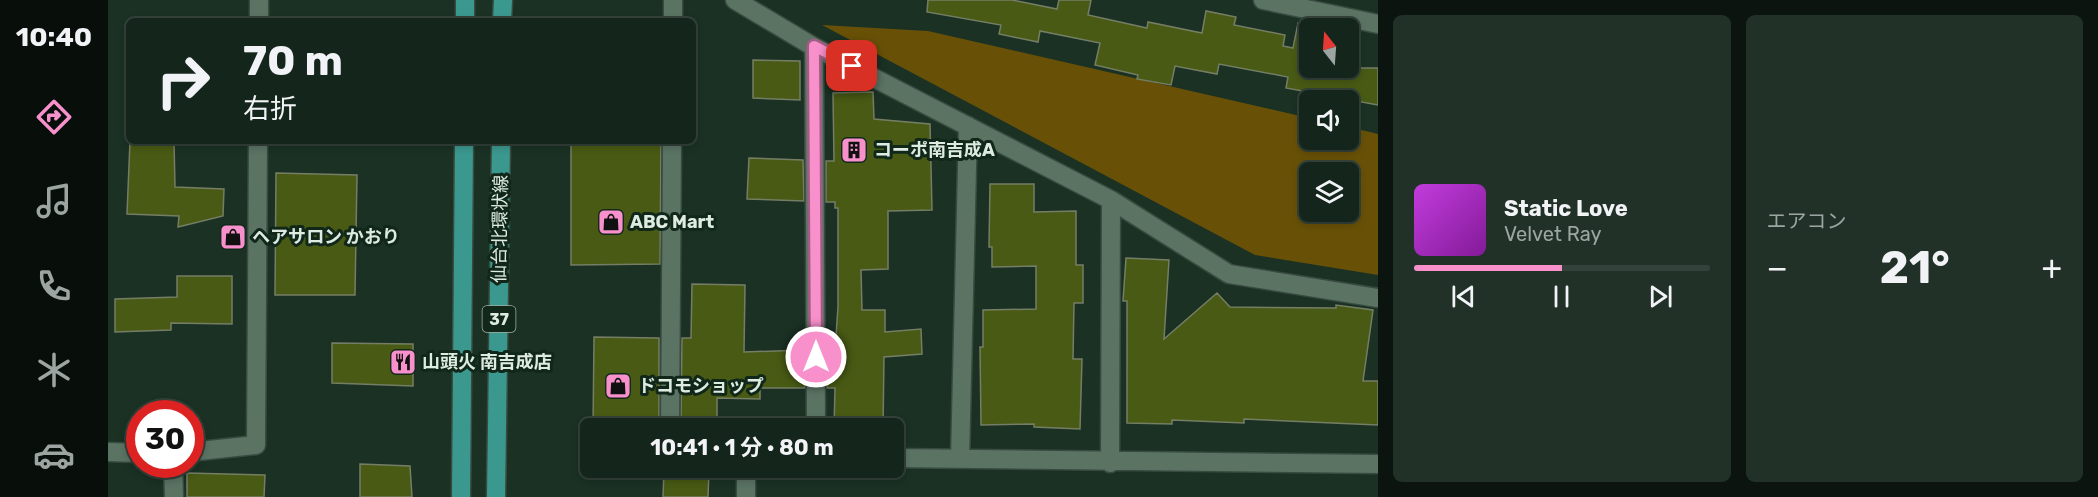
<!DOCTYPE html>
<html lang="ja">
<meta charset="utf-8">
<style>
body{margin:0;font-family:Rubik,"Noto Sans JP",sans-serif;background:#213128;color:#f1f3f6;height:100vh;display:flex;flex-direction:column;font-size:22px;white-space:nowrap}
*{box-sizing:border-box;margin:0}
p{font-size:20px;color:#9da5a3}
.icon{flex:none;width:33px;height:33px;fill:none;stroke:currentColor;stroke-width:2;stroke-linecap:round;stroke-linejoin:round}
.map{position:relative;flex:1;overflow:hidden}
.details{display:flex;flex-direction:column;gap:15px;padding:15px;background:#0b140f;width:720px}
.details>*{flex:none}
.hud{position:absolute;left:18px;top:18px;width:570px;height:126px;border-radius:9px;box-shadow:0 3px 9px #0003,0 0 0 2px #33423a;background:#14251b;color:#f1f3f6;overflow:hidden}
.needle{width:39px;rotate:343deg}
.tools{position:absolute;left:1191px;top:18px;display:grid;gap:12px}
.tools a{display:grid;place-items:center;width:60px;height:60px;border-radius:9px;background:#14251b;box-shadow:0 3px 9px #0003,0 0 0 2px #33423a;font-size:30px}
.speed{position:absolute;left:18px;top:400px;display:flex;gap:12px;font-size:30px;font-weight:700;text-align:center}
.speed>*{display:grid;place-content:center;width:78px;height:78px;border-radius:50%;background:#14251b;box-shadow:0 3px 9px #0003,0 0 0 2px #33423a;line-height:1}
.speed .limit{border:9px solid #d22;background:#fff;color:#111}
.pin{position:absolute;display:grid;place-items:center;width:51px;height:51px;color:#fff;margin:-26px;border-radius:12px;box-shadow:0 3px 9px #0006}
.me{position:absolute;width:66px;margin:-33px;rotate:0deg;stroke-linejoin:round;filter:drop-shadow(0 0 4px #0008)}
.turn{display:flex;align-items:center;gap:21px;height:126px;padding:0 18px;font-size:27px}
.turn .icon{width:78px;height:78px;stroke-width:2.5}
.turn b{display:block;font-size:42px;line-height:51px}
.big{font-size:45px;font-weight:700;line-height:1.1}
.details .tile{flex:1;display:flex;flex-direction:column;justify-content:center;gap:9px;min-width:0;padding:0 21px;border-radius:9px;background:#213128}
.song{display:flex;align-items:center;gap:18px}
.cover{width:72px;height:72px;border-radius:9px;background:linear-gradient(135deg,hsl(290 70% 55%),hsl(290 70% 35%))}
.played{height:6px;border-radius:3px;background:linear-gradient(90deg,#f890cb 50%,#33423a 50%)}
.keys{display:flex;justify-content:space-around;direction:ltr}
.heat{display:flex;justify-content:space-between;align-items:center;font-size:33px;direction:ltr}
.details .tiles{flex:1;display:grid;gap:15px;grid-template-columns:repeat(2,1fr)}
.trip{position:absolute;left:472px;top:418px;width:324px;height:60px;border-radius:9px;background:#14251b;box-shadow:0 3px 9px #0003,0 0 0 2px #33423a;font-weight:700;line-height:60px;text-align:center}
main{display:flex;flex:1;min-height:0}
.tabs{display:flex;flex-direction:column;width:108px;justify-content:space-around;align-items:center;background:#080f0b;color:#9da5a3}
.tabs .icon{width:42px;height:42px}
.tabs .on{color:#f890cb}
.tabs b{font-size:27px;color:#f1f3f6}
.map>svg:first-child{display:block}
</style>
<main>
<nav class="tabs">
<b>10:40</b>
<svg class="icon on" aria-label="directions" viewBox="0 0 24 24"><path d="M12 3l9 9-9 9-9-9zM9 14v-3h6M13 9l2 2-2 2"/></svg>
<svg class="icon" aria-label="music" viewBox="0 0 24 24"><path d="M9 18V5l10-2v13"/><circle cx="6" cy="18" r="3"/><circle cx="16" cy="16" r="3"/></svg>
<svg class="icon" aria-label="phone" viewBox="0 0 24 24"><path d="M5 4h4l2 5-3 2q2 4 5 5l2-3 5 2v4C11 20 4 13 5 4z"/></svg>
<svg class="icon" aria-label="climate" viewBox="0 0 24 24"><path d="M12 3v18M4 7l16 10M4 17L20 7"/></svg>
<svg class="icon" aria-label="car" viewBox="0 0 24 24"><path d="M5 17H2v-5l4-1 3-4h7l3 4 3 1v5h-3M9 17h6M6 11h13"/><circle cx="7" cy="17" r="2"/><circle cx="17" cy="17" r="2"/></svg>
</nav>
<div class="map">
<svg width="1270" height="497" viewBox="0 0 1270 497">
<rect width="100%" height="100%" fill="#1a3124"/>
<path fill="#685107" fill-rule="evenodd" d="M 714,25 L 820,31 L 1201,118 L 1202,140 L 1240,140 L 1241,127 L 1270,134 L 1270,275 L 1147,255 ZM 1202,172 L 1240,172 L 1240,212 L 1202,212 Z"/>
<path fill="#485a14" stroke="#757e65" stroke-width="1.5" d="M 820,0 L 904,0 L 949,9 L 951,0 L 983,0 L 980,15 L 1039,28 L 1040,22 L 1094,33 L 1098,11 L 1128,17 L 1126,25 L 1177,35 L 1175,46 L 1185,48 L 1190,23 L 1202,24 L 1202,68 L 1270,68 L 1270,105 L 1178,88 L 1180,77 L 1111,64 L 1109,74 L 1067,66 L 1063,85 L 1029,79 L 1030,75 L 987,65 L 992,43 L 932,31 L 930,42 L 891,34 L 893,25 L 819,12 Z
M 645,60 L 692,61 L 692,100 L 645,98 Z
M 765,92 L 766,119 L 822,124 L 824,210 L 780,211 L 780,269 L 753,270 L 754,310 L 777,310 L 777,332 L 813,329 L 814,354 L 776,357 L 775,429 L 726,429 L 727,388 L 719,388 L 719,350 L 727,350 L 730,307 L 730,208 L 727,208 L 727,202 L 718,202 L 718,161 L 726,161 L 725,93 Z
M 22,141 L 66,141 L 67,187 L 116,189 L 115,216 L 70,227 L 71,216 L 19,214 Z
M 463,141 L 553,141 L 552,264 L 463,265 Z
M 641,158 L 695,160 L 696,201 L 639,199 Z
M 168,173 L 249,175 L 247,295 L 167,295 Z
M 882,184 L 926,184 L 926,212 L 968,211 L 968,265 L 975,265 L 975,303 L 966,303 L 965,359 L 974,359 L 972,429 L 926,427 L 926,424 L 873,425 L 872,347 L 875,347 L 875,310 L 928,309 L 928,266 L 884,267 L 884,247 L 881,247 Z
M 1018,258 L 1061,260 L 1056,339 L 1109,293 L 1122,307 L 1228,308 L 1228,305 L 1265,310 L 1255,381 L 1270,381 L 1270,425 L 1136,419 L 1136,423 L 1064,420 L 1064,424 L 1019,423 L 1019,301 L 1015,301 Z
M 69,276 L 124,276 L 124,324 L 63,323 L 63,330 L 7,332 L 7,299 L 69,297 Z
M 584,284 L 637,285 L 636,352 L 696,350 L 697,388 L 652,388 L 652,399 L 609,398 L 609,417 L 573,418 L 574,338 L 583,338 Z
M 486,337 L 551,338 L 551,429 L 485,429 Z
M 224,343 L 305,344 L 305,386 L 224,383 Z
M 252,464 L 302,466 L 304,497 L 252,497 Z
M 556,470 L 601,471 L 600,497 L 555,497 Z
M 79,473 L 157,475 L 156,497 L 79,497 Z"/>
<g fill="none" stroke-linecap="round" stroke-linejoin="round">
<defs>
<path id="street" d="M 627,0 L 706,47 L 1003,200 L 1121,274 L 1270,298
M 1155,0 L 1270,24
M 151,21 L 151,0
M 565,21 L 565,0
M 706,47 L 708,429
M 562,429 L 564,141
M 0,452 L 32,453
M 82,452 L 148,445 L 150,141
M 786,458 L 1270,464
M 852,459 L 860,126
M 1002,463 L 1003,200
M 65,465 L 66,497
M 638,468 L 638,497"/>
<path id="primary" d="M 357,21 L 357,0
M 394,21 L 395,0
M 353,497 L 356,141
M 388,497 L 393,141"/>
</defs>
<use href="#street" stroke="#374b40" stroke-width="21"/>
<use href="#primary" stroke="#374b40" stroke-width="21"/>
<use href="#street" stroke="#5a7363" stroke-width="18"/>
<use href="#primary" stroke="#3b988e" stroke-width="18"/>
</g>
<g fill="none" stroke-linecap="round" stroke-linejoin="round">
<defs>
<path id="route" d="M 708,357 L 706,46 L 744,66"/>
</defs>
<use href="#route" stroke="#a15e84" stroke-width="15"/>
<use href="#route" stroke="#f890cb" stroke-width="10"/>
</g>
<defs>
<symbol id="building-square" viewBox="-11 -11 22 22"><rect x="-9" y="-9" width="18" height="18" rx="4" fill="#f890cb" stroke="#10271a"/><path d="M-4-6H4V6H1V3H-1V6H-4ZM-2.5-4.3h1.7v1.8h-1.7ZM.8-4.3h1.7v1.8H.8ZM-2.5-1h1.7V.8h-1.7ZM.8-1h1.7V.8H.8Z" fill="#111"/></symbol>
<symbol id="shop-square" viewBox="-11 -11 22 22"><rect x="-9" y="-9" width="18" height="18" rx="4" fill="#f890cb" stroke="#10271a"/><path d="M-5-2.5h2.3a2.7 3.5 0 0 1 5.4 0H5L5.5 6h-11ZM-1.5-2.5h3a1.5 2.3 0 0 0-3 0Z" fill="#111"/></symbol>
<symbol id="restaurant-square" viewBox="-11 -11 22 22"><rect x="-9" y="-9" width="18" height="18" rx="4" fill="#f890cb" stroke="#10271a"/><path d="M-5-6h1v4h1v-4h1v4h1v-4h1v5L-1.5 .5V6h-2V.5L-5-1ZM5-6V6H3V1.5H1.5Q1.5-4 5-6Z" fill="#111"/></symbol>
</defs>
<g fill-rule="evenodd">
<use href="#building-square" x="731" y="135" width="30" height="30"/>
<use href="#shop-square" x="488" y="207" width="30" height="30"/>
<use href="#shop-square" x="110" y="222" width="30" height="30"/>
<use href="#restaurant-square" x="280" y="347" width="30" height="30"/>
<use href="#shop-square" x="495" y="371" width="30" height="30"/>
</g>
<g text-anchor="middle" dominant-baseline="central" stroke-width="6" stroke-linejoin="round" paint-order="stroke">
<rect fill="#10271a" stroke="#a0b0a5" stroke-width="1.5" x="374.5" y="306" width="33" height="26" rx="4.5"/>
<g font-size="16" font-weight="bold" fill="#ddebe1">
<text x="391" y="319">37</text>
</g>
<g font-size="18" font-weight="bold" fill="#ddebe1" stroke="#10271a" text-anchor="start">
<text x="766" y="150">コーポ南吉成A</text>
<text x="522" y="222">ABC Mart</text>
<text x="144" y="237">ヘアサロン かおり</text>
<text x="314" y="362">山頭火 南吉成店</text>
<text x="530" y="386">ドコモショップ</text>
</g>
<g font-size="18" fill="#ddebe1" stroke="#10271a">
<text transform="translate(392 229) rotate(-89)">仙台北環状線</text>
</g>
</g>
</svg>
<div class="tools">
<a><svg class="needle" viewBox="-14 -14 28 28"><path d="M0-13l5 13h-10z" fill="#e53935"/><path d="M0 13l5-13h-10z" fill="#9da5a3"/></svg></a>
<a><svg class="icon" aria-label="sound" viewBox="0 0 24 24"><path d="M4 9h4l5-4v14l-5-4H4zM17 9q2 3 0 6"/></svg></a>
<a><svg class="icon" aria-label="layers" viewBox="0 0 24 24"><path d="M12 4l9 5-9 5-9-5zM3 14l9 5 9-5"/></svg></a>
</div>
<div class="speed"><div class="limit">30</div></div>
<div class="pin" style="left:744px;top:66px;background:#d93025"><svg class="icon" aria-label="arrive" viewBox="0 0 24 24"><path d="M6 21V4h12l-3 4 3 4H6"/></svg></div>
<svg class="me" style="left:708px;top:357px" viewBox="-20 -20 40 40"><circle r="17" fill="#f890cb" stroke="#fff" stroke-width="3"/><path d="M0-11L8 9 0 5-8 9z" fill="#fff"/></svg>
<div class="trip">10:41 · 1 分 · 80 m</div>
<div class="hud">
<div class="turn"><svg class="icon" aria-label="right" viewBox="0 0 24 24"><path d="M7 20v-9h11M14 6l5 5-5 5"/></svg><div><b>70 m</b>右折</div></div>
</div>
</div>
<section class="details">
<div class="tiles">
<div class="tile">
<div class="song"><i class="cover"></i><div><b>Static Love</b><p>Velvet Ray</p></div></div>
<div class="played"></div>
<div class="keys"><svg class="icon" aria-label="previous" viewBox="0 0 24 24"><path d="M18 5L8 12l10 7zM5 5v14"/></svg><svg class="icon" aria-label="pause" viewBox="0 0 24 24"><path d="M8 5v14M16 5v14"/></svg><svg class="icon" aria-label="next" viewBox="0 0 24 24"><path d="M6 5l10 7-10 7zM19 5v14"/></svg></div>
</div>
<div class="tile"><p>エアコン</p>
<div class="heat"><a>−</a><b class="big">21°</b><a>+</a></div>
</div>
</div>
</section>
</main>
